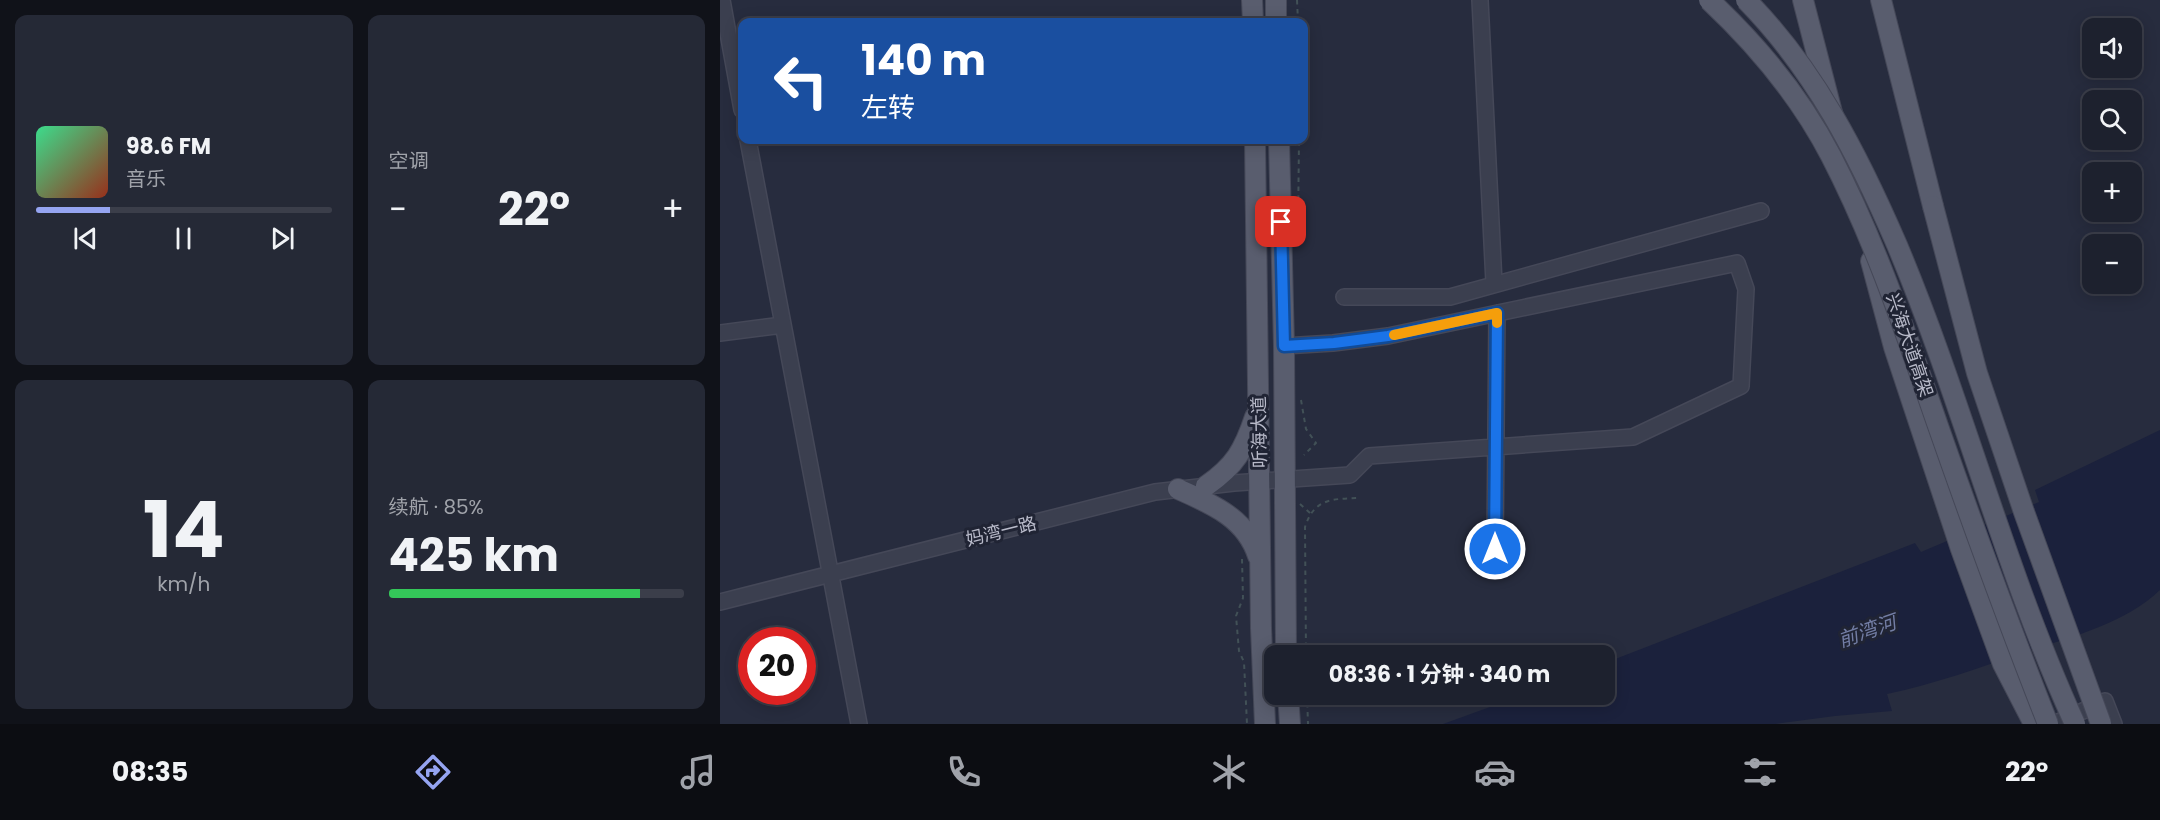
<!DOCTYPE html>
<html lang="zh">
<meta charset="utf-8">
<style>
body{margin:0;font-family:Poppins,"Noto Sans SC",sans-serif;background:#252936;color:#f1f3f6;height:100vh;display:flex;flex-direction:column;font-size:22px;white-space:nowrap}
*{box-sizing:border-box;margin:0}
p{font-size:20px;color:#a0a3aa}
.icon{flex:none;width:33px;height:33px;fill:none;stroke:currentColor;stroke-width:2;stroke-linecap:round;stroke-linejoin:round}
.map{position:relative;flex:1;overflow:hidden}
.sheet{display:flex;flex-direction:column;gap:15px;padding:15px;background:#101219;width:720px}
.sheet>*{flex:none}
.banner{position:absolute;left:18px;top:18px;width:570px;height:126px;border-radius:12px;box-shadow:0 3px 15px #0003,0 0 0 2px #3b3e4a;background:#1a4fa0;color:#fff;overflow:hidden}
.fabs{position:absolute;left:1362px;top:18px;display:grid;gap:12px}
.fabs a{display:grid;place-items:center;width:60px;height:60px;border-radius:12px;background:#1d212e;box-shadow:0 3px 15px #0003,0 0 0 2px #3b3e4a;font-size:30px}
.speed{position:absolute;left:18px;top:627px;display:flex;gap:12px;font-size:30px;font-weight:700;text-align:center}
.speed>*{display:grid;place-content:center;width:78px;height:78px;border-radius:50%;background:#1d212e;box-shadow:0 3px 15px #0003,0 0 0 2px #3b3e4a;line-height:1}
.speed .limit{border:9px solid #d22;background:#fff;color:#111}
.pin{position:absolute;display:grid;place-items:center;width:51px;height:51px;color:#fff;margin:-26px;border-radius:12px;box-shadow:0 3px 9px #0006}
.me{position:absolute;width:66px;margin:-33px;rotate:0deg;stroke-linejoin:round;filter:drop-shadow(0 0 4px #0008)}
.turn{display:flex;align-items:center;gap:21px;height:126px;padding:0 24px;font-size:27px}
.turn .icon{width:78px;height:78px;stroke-width:2.5}
.turn b{display:block;font-size:42px;line-height:51px}
.big{font-size:45px;font-weight:700;line-height:1.1}
.sheet .widget{flex:1;display:flex;flex-direction:column;justify-content:center;gap:9px;min-width:0;padding:0 21px;border-radius:12px;background:#252936}
.sheet .dial{align-items:center;gap:0}
.dial b{font-size:78px;line-height:1}
.song{display:flex;align-items:center;gap:18px}
.cover{width:72px;height:72px;border-radius:9px;background:linear-gradient(135deg,hsl(150 70% 55%),hsl(10 70% 35%))}
.played{height:6px;border-radius:3px;background:linear-gradient(90deg,#95a4f1 25%,#3b3e4a 25%)}
.keys{display:flex;justify-content:space-around;direction:ltr}
.heat{display:flex;justify-content:space-between;align-items:center;font-size:33px;direction:ltr}
.charge{height:9px;border-radius:4px;background:linear-gradient(90deg,#34c759 85%,#3b3e4a 0)}
.sheet .tiles{flex:1;display:grid;gap:15px;grid-template-columns:repeat(2,1fr)}
.trip{position:absolute;left:544px;top:645px;width:351px;height:60px;border-radius:12px;background:#1d212e;box-shadow:0 3px 15px #0003,0 0 0 2px #3b3e4a;font-weight:700;line-height:60px;text-align:center}
.menu{display:flex;height:96px;justify-content:space-around;align-items:center;background:#0c0d12;color:#a0a3aa}
.menu .icon{width:42px;height:42px}
.menu .current{color:#95a4f1}
.menu b{font-size:27px;color:#f1f3f6}
main{display:flex;flex:1;min-height:0}
.map>svg:first-child{display:block}
</style>
<main>
<section class="sheet">
<div class="tiles">
<div class="widget">
<div class="song"><i class="cover"></i><div><b>98.6 FM</b><p>音乐</p></div></div>
<div class="played"></div>
<div class="keys"><svg class="icon" aria-label="previous" viewBox="0 0 24 24"><path d="M18 5L8 12l10 7zM5 5v14"/></svg><svg class="icon" aria-label="pause" viewBox="0 0 24 24"><path d="M8 5v14M16 5v14"/></svg><svg class="icon" aria-label="next" viewBox="0 0 24 24"><path d="M6 5l10 7-10 7zM19 5v14"/></svg></div>
</div>
<div class="widget"><p>空调</p>
<div class="heat"><a>−</a><b class="big">22°</b><a>+</a></div>
</div>
<div class="widget dial"><b>14</b><p>km/h</p></div>
<div class="widget"><p>续航 · 85%</p><b class="big">425 km</b><div class="charge"></div></div>
</div>
</section>
<div class="map">
<svg width="1440" height="724" viewBox="0 0 1440 724">
<rect width="100%" height="100%" fill="#272c3e"/>
<path fill="#1b213c" d="M 1440,430 L 1440,590 C 1403,625 1350,637 1303,653 C 1258,668 1215,684 1167,694 L 1172,711 L 1115,716 L 1055,724 L 723,724 L 803,695 L 885,694 L 885,663 L 1195,543 L 1201,552 L 1319,502 L 1315,490 Z"/>
<g fill="none" stroke-linecap="round" stroke-linejoin="round">
<defs>
<path id="minor" d="M 2,0 L 22,110
M 760,0 L 774,283
M 28,140 L 139,724
M 624,297 L 730,297 L 1041,211
M 0,333 L 63,325
M 775,549 L 777,313
M 0,602 L 435,492 L 514,483 L 630,475 L 649,456 L 913,437 L 1021,386 L 1026,289 L 1017,263 L 668,336 L 613,343 L 564,346
M 1334,724 L 1385,701 L 1394,724"/>
<path id="major" d="M 532,0 L 533,22
M 556,0 L 556,22
M 1083,0 L 1131,186
M 1161,0 L 1213,206
M 535,140 L 541,628 L 545,724
M 559,140 L 564,346 L 566,656
M 1151,261 L 1174,347 L 1241,549 L 1283,664 L 1314,724
M 486,486 C 515,466 524,450 535,417
M 458,489 C 492,504 526,518 538,556
M 568,694 L 570,724"/>
</defs>
<use href="#minor" stroke="#454858" stroke-width="18"/>
<use href="#major" stroke="#454858" stroke-width="22"/>
<path stroke="#425157" stroke-width="2" stroke-dasharray="4.5 4.5" stroke-linecap="butt" d="M 577,0 L 578,22
M 578,227 L 579,140
M 581,400 L 586,429 L 596,443 L 584,455
M 580,504 L 591,514
M 522,559 L 523,598 L 516,616 L 519,651 L 524,662 L 527,724
M 586,656 L 585,527 C 594,499 611,499 637,498
M 587,694 L 588,724"/>
<use href="#minor" stroke="#3b3f4f" stroke-width="15"/>
<use href="#major" stroke="#595d6e" stroke-width="20"/>
<defs>
<path id="major-bridge" d="M 989,0 C 1037,45 1081,98 1111,156 C 1156,243 1186,334 1218,426 C 1253,526 1289,625 1328,724
M 1026,0 C 1095,70 1138,155 1177,245 C 1243,402 1284,569 1355,724
M 1213,206 L 1257,373 L 1304,512 L 1381,724"/>
</defs>
<use href="#major-bridge" stroke="#454858" stroke-width="22" stroke-linecap="butt"/>
<use href="#major-bridge" stroke="#595d6e" stroke-width="20"/>
</g>
<g fill="none" stroke-linecap="round" stroke-linejoin="round">
<defs>
<path id="route" d="M 561,222 L 564,346 L 614,343 L 668,336 L 777,313 L 775,549"/>
</defs>
<use href="#route" stroke="#114b97" stroke-width="15"/>
<use href="#route" stroke="#1a73e8" stroke-width="10"/>
<path stroke="#f59e0b" stroke-width="10" d="M 674,335 L 777,313 L 777,323"/>
</g>
<g text-anchor="middle" dominant-baseline="central" stroke-width="6" stroke-linejoin="round" paint-order="stroke">
<g font-size="18" fill="#b8bac9" stroke="#202434">
<text transform="translate(1190 345) rotate(71)">兴海大道高架</text>
<text transform="translate(539 432) rotate(-91)">听海大道</text>
<text transform="translate(281 531) rotate(-14)">妈湾一路</text>
</g>
<g font-size="20" font-style="italic" fill="#737ea5" stroke="#202434">
<text transform="translate(1147 631) rotate(-19)">前湾河</text>
</g>
</g>
</svg>
<div class="fabs">
<a><svg class="icon" aria-label="sound" viewBox="0 0 24 24"><path d="M4 9h4l5-4v14l-5-4H4zM17 9q2 3 0 6"/></svg></a>
<a><svg class="icon" aria-label="search" viewBox="0 0 24 24"><circle cx="10" cy="10" r="6"/><path d="M15 15l6 6"/></svg></a>
<a>+</a>
<a>−</a>
</div>
<div class="speed"><div class="limit">20</div></div>
<div class="pin" style="left:561px;top:222px;background:#d93025"><svg class="icon" aria-label="arrive" viewBox="0 0 24 24"><path d="M6 21V4h12l-3 4 3 4H6"/></svg></div>
<svg class="me" style="left:775px;top:549px" viewBox="-20 -20 40 40"><circle r="17" fill="#1a73e8" stroke="#fff" stroke-width="3"/><path d="M0-11L8 9 0 5-8 9z" fill="#fff"/></svg>
<div class="trip">08:36 · 1 分钟 · 340 m</div>
<div class="banner">
<div class="turn"><svg class="icon" aria-label="left" viewBox="0 0 24 24"><path d="M17 20v-9H6M10 6l-5 5 5 5"/></svg><div><b>140 m</b>左转</div></div>
</div>
</div>
</main>
<nav class="menu">
<b>08:35</b>
<svg class="icon current" aria-label="directions" viewBox="0 0 24 24"><path d="M12 3l9 9-9 9-9-9zM9 14v-3h6M13 9l2 2-2 2"/></svg>
<svg class="icon" aria-label="music" viewBox="0 0 24 24"><path d="M9 18V5l10-2v13"/><circle cx="6" cy="18" r="3"/><circle cx="16" cy="16" r="3"/></svg>
<svg class="icon" aria-label="phone" viewBox="0 0 24 24"><path d="M5 4h4l2 5-3 2q2 4 5 5l2-3 5 2v4C11 20 4 13 5 4z"/></svg>
<svg class="icon" aria-label="climate" viewBox="0 0 24 24"><path d="M12 3v18M4 7l16 10M4 17L20 7"/></svg>
<svg class="icon" aria-label="car" viewBox="0 0 24 24"><path d="M5 17H2v-5l4-1 3-4h7l3 4 3 1v5h-3M9 17h6M6 11h13"/><circle cx="7" cy="17" r="2"/><circle cx="17" cy="17" r="2"/></svg>
<svg class="icon" aria-label="filters" viewBox="0 0 24 24"><path d="M4 7h16M4 17h16"/><circle cx="9" cy="7" r="2"/><circle cx="15" cy="17" r="2"/></svg>
<b>22°</b>
</nav>
